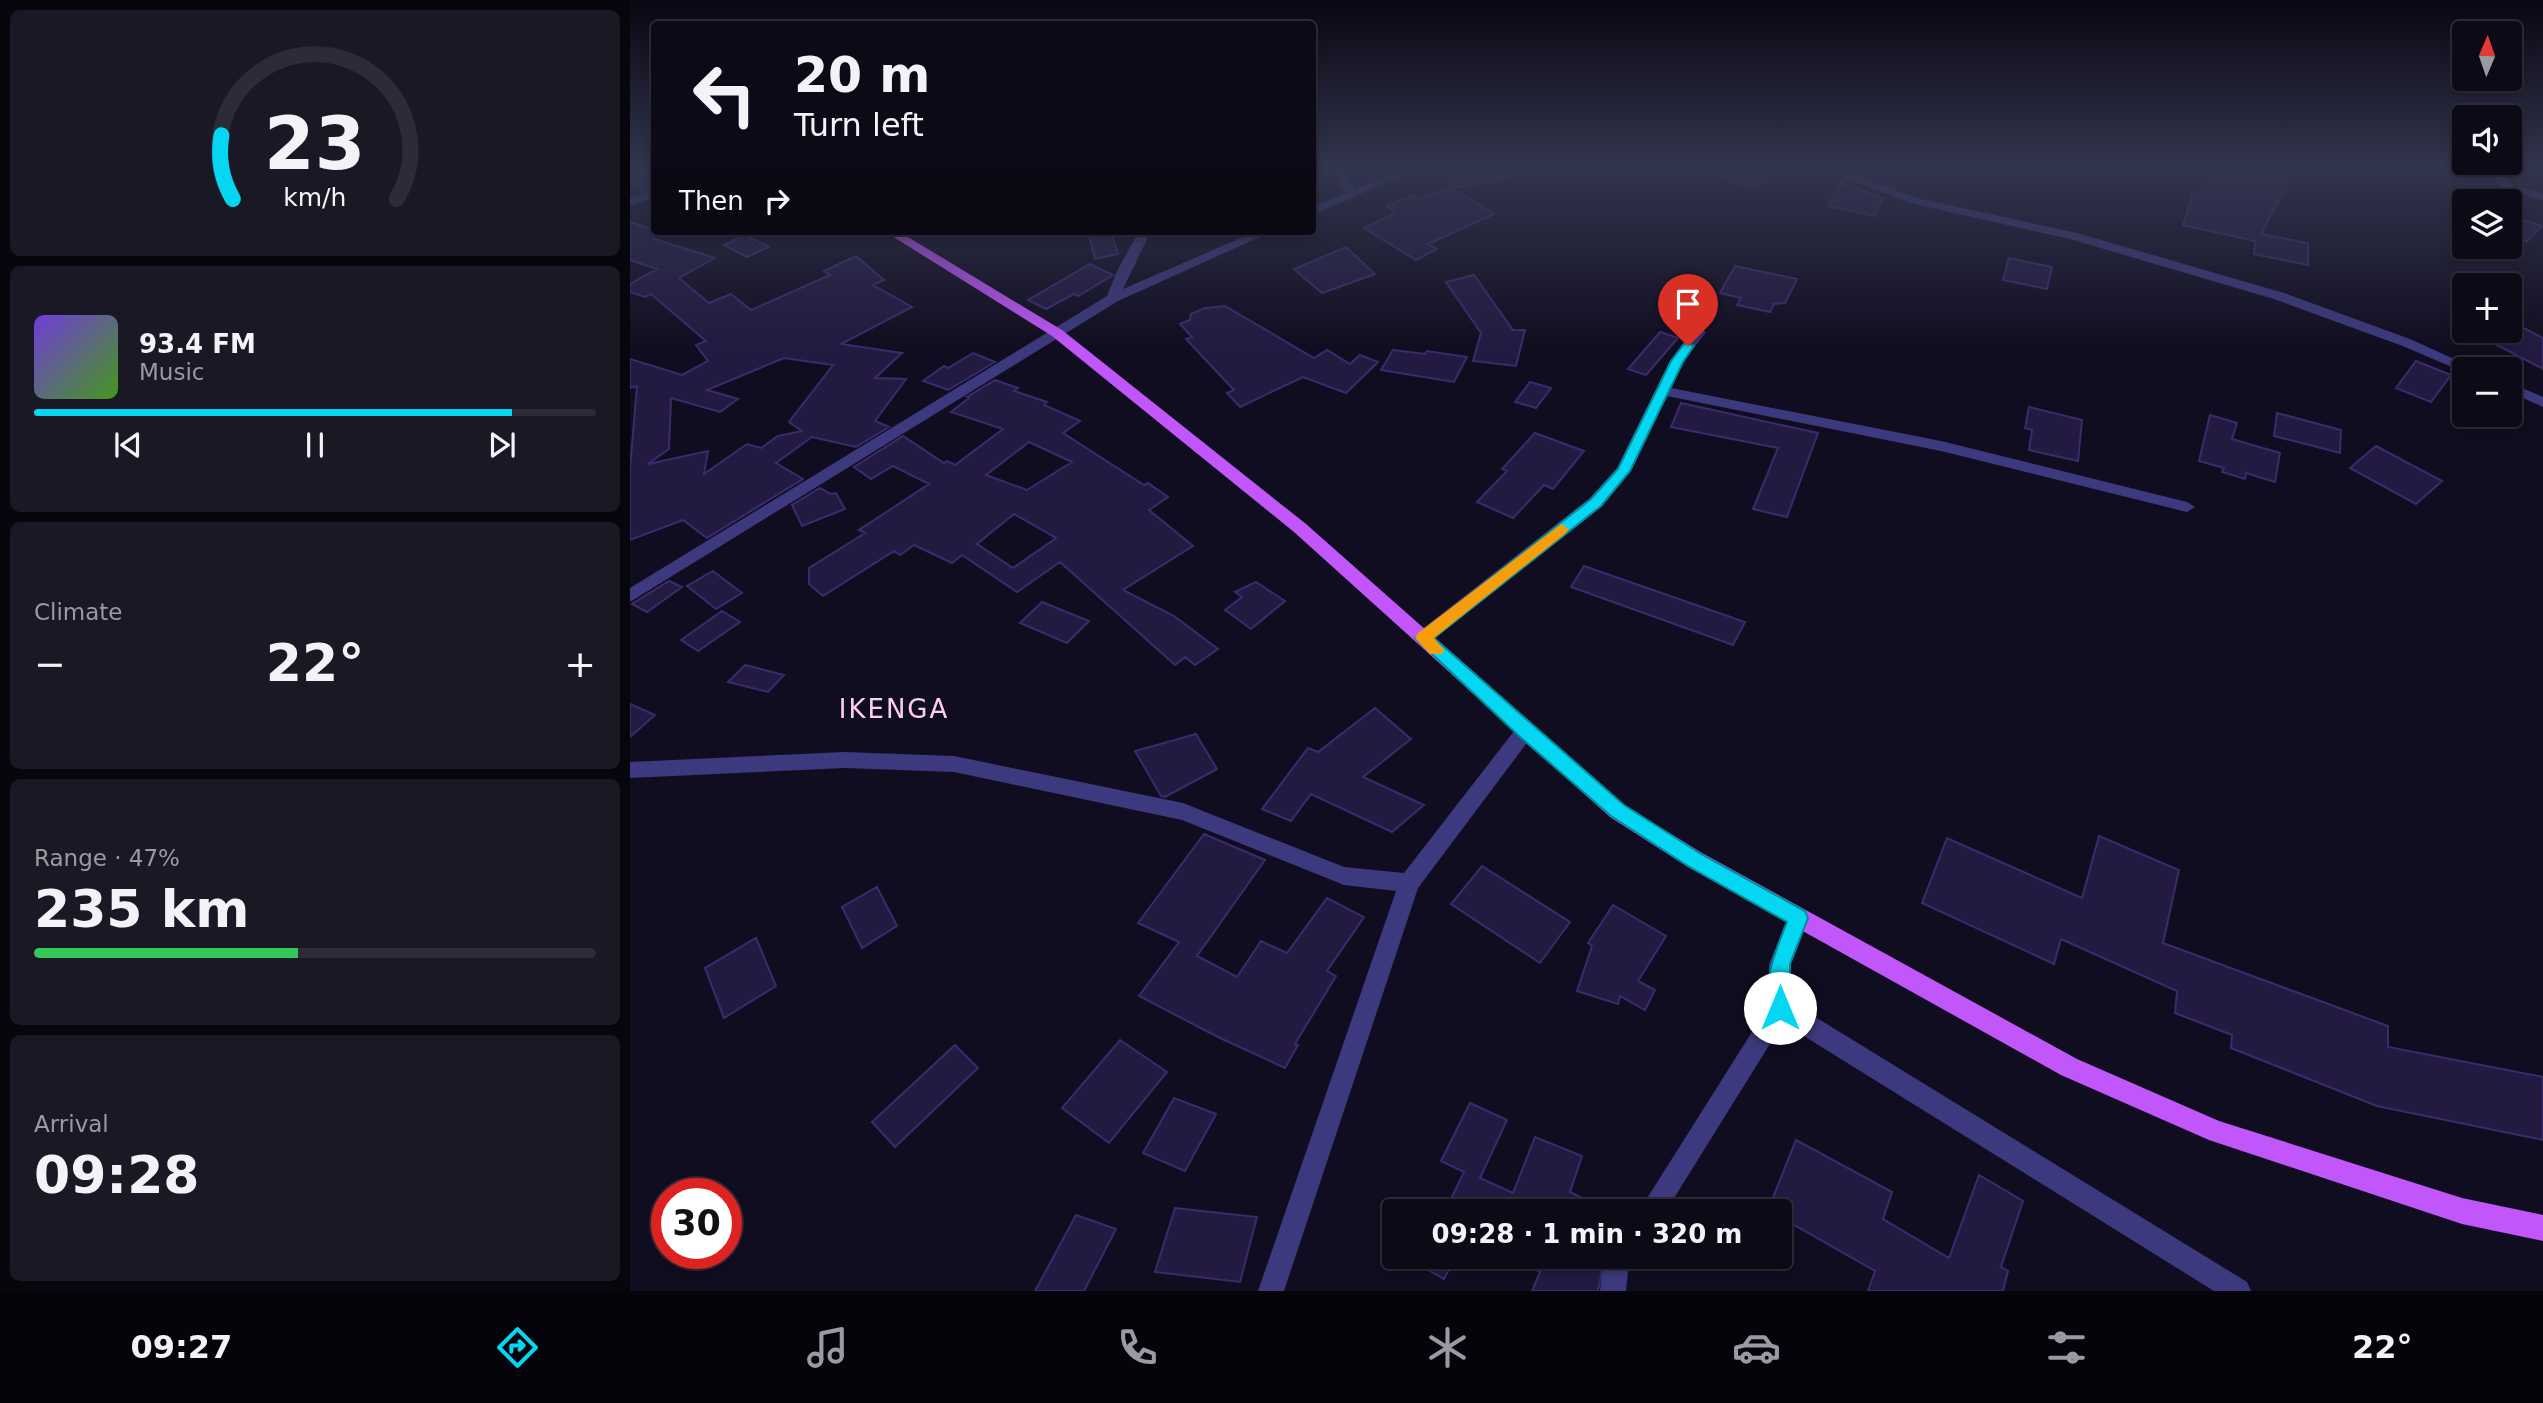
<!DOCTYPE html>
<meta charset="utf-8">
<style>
body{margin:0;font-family:"DejaVu Sans",sans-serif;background:#1b1825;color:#f1f3f6;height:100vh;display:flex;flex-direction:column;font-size:26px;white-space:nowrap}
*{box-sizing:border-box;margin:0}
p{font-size:23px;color:#9a9aa2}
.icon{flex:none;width:38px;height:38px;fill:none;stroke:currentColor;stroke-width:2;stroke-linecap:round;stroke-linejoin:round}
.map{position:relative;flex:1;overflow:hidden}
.details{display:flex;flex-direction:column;gap:10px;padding:10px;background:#07060d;width:630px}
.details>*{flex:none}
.hud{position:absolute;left:21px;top:21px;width:665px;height:214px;border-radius:7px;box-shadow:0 4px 10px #0003,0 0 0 2px #2d2b37;background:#0d0a18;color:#f1f3f6;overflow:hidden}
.needle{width:46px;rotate:2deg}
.tools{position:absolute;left:1822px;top:21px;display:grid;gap:14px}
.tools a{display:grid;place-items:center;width:70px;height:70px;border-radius:7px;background:#0d0a18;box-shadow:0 4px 10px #0003,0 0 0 2px #2d2b37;font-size:35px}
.speed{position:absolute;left:21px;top:1178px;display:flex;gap:14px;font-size:35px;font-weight:700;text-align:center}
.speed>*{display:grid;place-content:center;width:91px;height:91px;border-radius:50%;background:#0d0a18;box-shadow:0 4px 10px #0003,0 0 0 2px #2d2b37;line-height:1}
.speed .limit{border:10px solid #d22;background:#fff;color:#111}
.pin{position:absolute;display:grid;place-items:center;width:60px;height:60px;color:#fff;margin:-72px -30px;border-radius:50% 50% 50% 0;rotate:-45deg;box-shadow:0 0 7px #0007}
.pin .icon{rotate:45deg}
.me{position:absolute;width:77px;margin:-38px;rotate:0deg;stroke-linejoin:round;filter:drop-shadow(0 0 5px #0008)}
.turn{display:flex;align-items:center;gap:24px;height:147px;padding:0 28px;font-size:32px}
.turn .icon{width:91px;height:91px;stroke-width:2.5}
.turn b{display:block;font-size:49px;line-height:60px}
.then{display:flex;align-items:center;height:66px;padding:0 28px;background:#0003;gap:14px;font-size:26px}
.big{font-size:52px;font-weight:600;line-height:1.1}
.details .card{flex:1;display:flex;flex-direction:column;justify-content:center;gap:10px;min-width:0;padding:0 24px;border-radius:10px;background:#1b1825}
.details .dial{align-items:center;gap:0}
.dial svg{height:182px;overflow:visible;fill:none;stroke:#2d2b37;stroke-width:7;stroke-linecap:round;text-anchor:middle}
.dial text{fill:#f1f3f6;stroke:none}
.song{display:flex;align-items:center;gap:21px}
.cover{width:84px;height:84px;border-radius:10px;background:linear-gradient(135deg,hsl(260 70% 55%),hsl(100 70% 35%))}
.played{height:7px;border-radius:4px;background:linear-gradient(90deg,#05d6f2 85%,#2d2b37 85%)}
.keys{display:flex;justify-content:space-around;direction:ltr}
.heat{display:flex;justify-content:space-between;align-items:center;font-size:38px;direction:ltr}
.charge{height:10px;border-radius:5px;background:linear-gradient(90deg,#34c759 47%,#2d2b37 0)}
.trip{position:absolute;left:752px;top:1199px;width:410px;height:70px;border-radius:7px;background:#0d0a18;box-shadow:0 4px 10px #0003,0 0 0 2px #2d2b37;font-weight:600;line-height:70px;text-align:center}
.tab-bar{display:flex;height:112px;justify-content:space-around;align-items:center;background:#05040a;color:#9a9aa2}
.tab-bar .icon{width:49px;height:49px}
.tab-bar .active{color:#05d6f2}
.tab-bar b{font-size:32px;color:#f1f3f6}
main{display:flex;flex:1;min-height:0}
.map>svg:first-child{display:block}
</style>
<main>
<section class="details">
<div class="card dial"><svg viewBox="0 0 100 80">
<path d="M14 69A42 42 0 1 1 86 69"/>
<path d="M14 69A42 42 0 0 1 9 41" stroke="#05d6f2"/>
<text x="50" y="56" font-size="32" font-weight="700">23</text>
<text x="50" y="72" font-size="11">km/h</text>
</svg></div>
<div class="card">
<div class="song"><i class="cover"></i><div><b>93.4 FM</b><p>Music</p></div></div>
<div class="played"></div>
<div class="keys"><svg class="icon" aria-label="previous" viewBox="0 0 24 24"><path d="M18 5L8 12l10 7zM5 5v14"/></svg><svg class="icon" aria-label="pause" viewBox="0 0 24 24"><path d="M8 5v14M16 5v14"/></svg><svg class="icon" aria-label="next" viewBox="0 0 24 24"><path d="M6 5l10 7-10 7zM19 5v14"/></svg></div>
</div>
<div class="card"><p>Climate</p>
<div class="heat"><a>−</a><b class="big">22°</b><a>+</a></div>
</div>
<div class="card"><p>Range · 47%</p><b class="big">235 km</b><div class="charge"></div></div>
<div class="card"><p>Arrival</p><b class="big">09:28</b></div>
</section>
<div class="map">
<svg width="1913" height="1291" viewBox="0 0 1913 1291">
<rect width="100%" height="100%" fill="#110d20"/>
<path fill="#221a41" stroke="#3a2c6c" stroke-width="2" fill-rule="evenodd" d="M 811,168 L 883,168 L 884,177 L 822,188 Z
M 1074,168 L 1147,168 L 1125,188 L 1074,172 Z
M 1587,168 L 1601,168 L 1658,183 L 1631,234 L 1678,243 L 1678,265 L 1624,254 L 1625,241 L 1553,225 L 1563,194 L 1567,195 Z
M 24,169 L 24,190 L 13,192 L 0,184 L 0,178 Z
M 1210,183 L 1253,198 L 1245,216 L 1198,206 Z
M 820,187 L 864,214 L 798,244 L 807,249 L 786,260 L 734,228 L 766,213 L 757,206 L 784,195 L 790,199 Z
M 1888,218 L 1912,226 L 1897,241 L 1880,235 L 1880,225 Z
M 0,222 L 24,230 L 24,239 L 85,258 L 49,278 L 79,303 L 101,294 L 121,310 L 200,275 L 194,271 L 226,256 L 254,280 L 243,285 L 282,307 L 211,344 L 272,353 L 245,378 L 276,379 L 245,421 L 259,427 L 226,447 L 182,437 L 146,463 L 173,479 L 77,538 L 53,520 L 0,540 L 0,468 L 7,386 L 0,388 L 0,359 L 52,375 L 78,361 L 66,345 L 76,341 L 21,294 L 15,297 L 0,292 L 0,284 L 27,269 L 0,260 ZM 154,358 L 203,365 L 159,422 L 172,431 L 148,436 L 131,448 L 117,444 L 74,474 L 78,451 L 18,464 L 39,449 L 41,398 L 90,412 L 108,399 L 77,390 Z
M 458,231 L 481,231 L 488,254 L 465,259 Z
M 115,235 L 139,247 L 117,257 L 94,245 Z
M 716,247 L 745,274 L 692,293 L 664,269 Z
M 1379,258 L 1422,267 L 1417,289 L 1373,280 Z
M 460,264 L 483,275 L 448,296 L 444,294 L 416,309 L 398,300 Z
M 1105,266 L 1167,279 L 1155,303 L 1144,304 L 1140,312 L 1107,305 L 1111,298 L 1090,293 Z
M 844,275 L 883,330 L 895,330 L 886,366 L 843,361 L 851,333 L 816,282 Z
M 595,306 L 684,358 L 697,350 L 720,364 L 730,355 L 748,362 L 716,393 L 673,377 L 610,407 L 597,393 L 604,390 L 556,339 L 562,337 L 550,324 L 560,320 L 561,314 L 575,308 Z
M 1880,321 L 1913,338 L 1913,369 L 1840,331 L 1880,331 Z
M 1030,332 L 1048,338 L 1016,375 L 998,369 Z
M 763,350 L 795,354 L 797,351 L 837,357 L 824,382 L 751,370 Z
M 343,353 L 365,362 L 318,390 L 293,381 L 314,366 L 318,368 Z
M 1786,361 L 1821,375 L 1801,402 L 1766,388 Z
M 365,380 L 388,388 L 384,391 L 417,402 L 414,405 L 450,421 L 433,433 L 514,485 L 518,483 L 538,497 L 519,510 L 563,546 L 493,590 L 544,616 L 588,649 L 565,665 L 555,657 L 545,665 L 430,562 L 387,592 L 332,555 L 322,563 L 284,545 L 270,555 L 264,551 L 193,596 L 179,584 L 179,568 L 235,533 L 229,530 L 299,484 L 263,466 L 241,479 L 224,467 L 273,436 L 314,463 L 317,461 L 325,465 L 373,429 L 321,412 L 339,398 L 337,397 ZM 399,442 L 442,462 L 397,490 L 356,475 ZM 384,514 L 426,538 L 383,568 L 347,544 Z
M 900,382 L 921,388 L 906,408 L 885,402 Z
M 1051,403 L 1188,433 L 1157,517 L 1123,509 L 1148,448 L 1041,427 Z
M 1399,407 L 1452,420 L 1448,461 L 1399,450 L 1402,430 L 1395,428 Z
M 1647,413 L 1711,430 L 1710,453 L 1644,436 Z
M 1580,415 L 1607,423 L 1602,439 L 1650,453 L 1645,482 L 1616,473 L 1615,479 L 1592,472 L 1594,468 L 1569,461 Z
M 905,433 L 954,451 L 923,489 L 914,485 L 883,518 L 847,502 L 877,471 L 872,469 Z
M 1746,446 L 1812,481 L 1786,504 L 1720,468 Z
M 190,488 L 201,494 L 206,493 L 215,509 L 172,526 L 162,505 Z
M 954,566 L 1115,622 L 1103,645 L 941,587 Z
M 83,571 L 112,593 L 86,609 L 57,586 Z
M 39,581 L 52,587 L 17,612 L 2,604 Z
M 626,582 L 655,601 L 621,629 L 595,610 L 612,597 L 605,592 Z
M 412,602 L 459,621 L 437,643 L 390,623 Z
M 92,611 L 110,622 L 68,651 L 51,640 Z
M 115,665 L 154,675 L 138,692 L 98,682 Z
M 0,704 L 25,715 L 0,737 Z
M 745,708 L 781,739 L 733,777 L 794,805 L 762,832 L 681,794 L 661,821 L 632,809 L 678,748 L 688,752 Z
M 566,734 L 587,769 L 535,797 L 531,796 L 505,751 Z
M 574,834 L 635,860 L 567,956 L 607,977 L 631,941 L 657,953 L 697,898 L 734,917 L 697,971 L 706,976 L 665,1044 L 668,1045 L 655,1068 L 588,1037 L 509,996 L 549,942 L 508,923 Z
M 1469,836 L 1549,870 L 1533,943 L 1758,1026 L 1758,1047 L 1913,1077 L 1913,1140 L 1747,1106 L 1601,1048 L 1602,1035 L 1545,1013 L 1547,991 L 1431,939 L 1424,964 L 1292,903 L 1317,838 L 1452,898 Z
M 852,866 L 940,922 L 910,963 L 821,904 Z
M 247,887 L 267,926 L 232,948 L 212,907 Z
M 983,905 L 1036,936 L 1008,981 L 1025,990 L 1015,1010 L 990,996 L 988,1004 L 947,991 L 962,946 L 958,943 Z
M 126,938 L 146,986 L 94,1018 L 75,968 Z
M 490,1040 L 537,1072 L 479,1143 L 432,1108 Z
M 325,1045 L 348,1068 L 265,1147 L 242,1122 Z
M 544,1098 L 586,1114 L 555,1171 L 513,1153 Z
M 840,1103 L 877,1120 L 850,1178 L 883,1193 L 905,1137 L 952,1156 L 940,1192 L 978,1211 L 815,1211 L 834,1172 L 811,1161 Z
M 1166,1140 L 1262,1192 L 1253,1219 L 1319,1258 L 1349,1175 L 1393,1201 L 1371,1267 L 1378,1271 L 1373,1291 L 1238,1291 L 1245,1271 L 1150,1217 L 1150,1211 L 1138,1210 Z
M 545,1208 L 627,1217 L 610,1282 L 525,1272 Z
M 446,1215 L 486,1229 L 454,1291 L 405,1291 Z
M 774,1256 L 826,1256 L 814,1279 Z
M 878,1256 L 975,1256 L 968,1291 L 902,1291 L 910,1272 Z"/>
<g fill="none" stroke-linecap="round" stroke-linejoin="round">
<path fill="#3d397e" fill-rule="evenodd" d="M 702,168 L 712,168 L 725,189 L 776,168 L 791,168 L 682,215 L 682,208 L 716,193 Z
M 1189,168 L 1205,168 L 1287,198 L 1447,233 L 1654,293 L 1780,339 L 1846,369 L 1834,369 L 1834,372 L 1770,345 L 1644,299 L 1440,239 L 1280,203 Z
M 1853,168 L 1865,168 L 1883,186 L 1913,193 L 1913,200 L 1875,190 Z
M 24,192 L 24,198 L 0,205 L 0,198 Z
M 509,231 L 521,231 L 493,289 L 627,231 L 643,231 L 488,301 L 0,602 L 0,588 L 477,296 L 487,271 Z
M 1069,328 L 1076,332 L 1053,362 L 1041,388 L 1311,441 L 1557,502 L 1565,507 L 1557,512 L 1311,451 L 1037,396 L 1001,471 L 972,506 L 799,643 L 787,643 L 784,638 L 787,633 L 960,498 L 987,468 L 1040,361 L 1064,329 Z
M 1880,383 L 1913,397 L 1913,407 L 1880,392 Z
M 895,723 L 902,726 L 904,731 L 902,736 L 788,888 L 654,1291 L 628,1291 L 766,891 L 714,885 L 552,820 L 324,772 L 215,768 L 0,778 L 0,762 L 215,752 L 324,756 L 553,803 L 714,867 L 774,873 L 888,726 Z
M 1168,908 L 1175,911 L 1179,918 L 1161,964 L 1161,1002 L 1617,1282 L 1621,1291 L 1584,1291 L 1153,1023 L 1036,1211 L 1009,1211 L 1139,1005 L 1139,964 L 1161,911 Z
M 978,1256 L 1006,1256 L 998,1271 L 996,1291 L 970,1291 L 973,1268 Z"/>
<path fill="#c157fb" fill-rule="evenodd" d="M 254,231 L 268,231 L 432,330 L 676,524 L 994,805 L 1072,853 L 1447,1059 L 1589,1121 L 1832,1198 L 1913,1215 L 1913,1241 L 1832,1224 L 1579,1140 L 1431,1075 L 1058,867 L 980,817 L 664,532 L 422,336 Z"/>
</g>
<linearGradient id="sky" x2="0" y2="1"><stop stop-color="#090712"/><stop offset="0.48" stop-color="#32354e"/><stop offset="1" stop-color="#32354e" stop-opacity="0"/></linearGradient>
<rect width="1913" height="349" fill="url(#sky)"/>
<path fill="#05d6f2" stroke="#038b9d" stroke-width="2" d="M 1058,343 L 1064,346 L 1053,362 L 1000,471 L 971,506 L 804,638 L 994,805 L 1071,854 L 1175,911 L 1178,918 L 1160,964 L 1160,1008 L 1157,1015 L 1150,1018 L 1143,1015 C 1130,985 1146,950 1157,922 L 1058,866 L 981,816 L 889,736 L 785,638 L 961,499 L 988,469 L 1041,361 L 1054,344 Z"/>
<path fill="#f59e0b" d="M 931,524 L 939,529 L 936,533 L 804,638 L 814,650 L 812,654 L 800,654 L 785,638 L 788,633 Z"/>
<g text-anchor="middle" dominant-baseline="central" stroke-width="7" stroke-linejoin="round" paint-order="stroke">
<g font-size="26" letter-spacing="2" fill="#fecfec" stroke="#110d20">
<text x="264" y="709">IKENGA</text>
</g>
</g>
</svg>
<div class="tools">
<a><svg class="needle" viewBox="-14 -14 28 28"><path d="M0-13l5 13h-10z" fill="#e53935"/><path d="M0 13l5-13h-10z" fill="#9a9aa2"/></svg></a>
<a><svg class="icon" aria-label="sound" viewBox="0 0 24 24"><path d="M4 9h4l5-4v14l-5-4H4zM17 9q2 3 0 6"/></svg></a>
<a><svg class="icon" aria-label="layers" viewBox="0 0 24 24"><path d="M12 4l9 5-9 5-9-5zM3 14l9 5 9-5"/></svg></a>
<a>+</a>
<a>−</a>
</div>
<div class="speed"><div class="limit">30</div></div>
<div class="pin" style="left:1058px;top:346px;background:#d93025"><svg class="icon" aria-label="arrive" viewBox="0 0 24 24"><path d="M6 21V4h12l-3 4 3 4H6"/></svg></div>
<svg class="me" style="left:1150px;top:1008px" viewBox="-20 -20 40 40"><circle r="19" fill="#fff"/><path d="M0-13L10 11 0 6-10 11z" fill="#05d6f2"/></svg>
<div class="trip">09:28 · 1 min · 320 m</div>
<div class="hud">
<div class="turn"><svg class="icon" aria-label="left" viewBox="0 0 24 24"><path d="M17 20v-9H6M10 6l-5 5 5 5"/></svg><div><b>20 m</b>Turn left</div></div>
<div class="then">Then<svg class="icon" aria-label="right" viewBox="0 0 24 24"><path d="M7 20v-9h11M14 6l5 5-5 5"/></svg></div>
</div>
</div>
</main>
<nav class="tab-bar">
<b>09:27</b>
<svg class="icon active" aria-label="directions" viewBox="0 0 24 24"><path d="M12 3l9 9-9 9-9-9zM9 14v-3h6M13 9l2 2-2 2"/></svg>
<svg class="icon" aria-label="music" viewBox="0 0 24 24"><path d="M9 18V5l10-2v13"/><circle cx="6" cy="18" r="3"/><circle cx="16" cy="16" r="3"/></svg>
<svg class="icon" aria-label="phone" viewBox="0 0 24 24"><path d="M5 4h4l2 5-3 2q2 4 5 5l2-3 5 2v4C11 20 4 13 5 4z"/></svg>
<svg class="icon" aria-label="climate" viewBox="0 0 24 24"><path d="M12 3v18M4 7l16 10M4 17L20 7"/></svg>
<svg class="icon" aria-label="car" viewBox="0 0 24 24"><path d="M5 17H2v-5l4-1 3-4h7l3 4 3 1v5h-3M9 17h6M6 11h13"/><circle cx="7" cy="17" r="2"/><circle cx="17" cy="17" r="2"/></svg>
<svg class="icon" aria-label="filters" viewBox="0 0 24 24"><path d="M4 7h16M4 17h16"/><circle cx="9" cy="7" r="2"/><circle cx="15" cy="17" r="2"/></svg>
<b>22°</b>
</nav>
